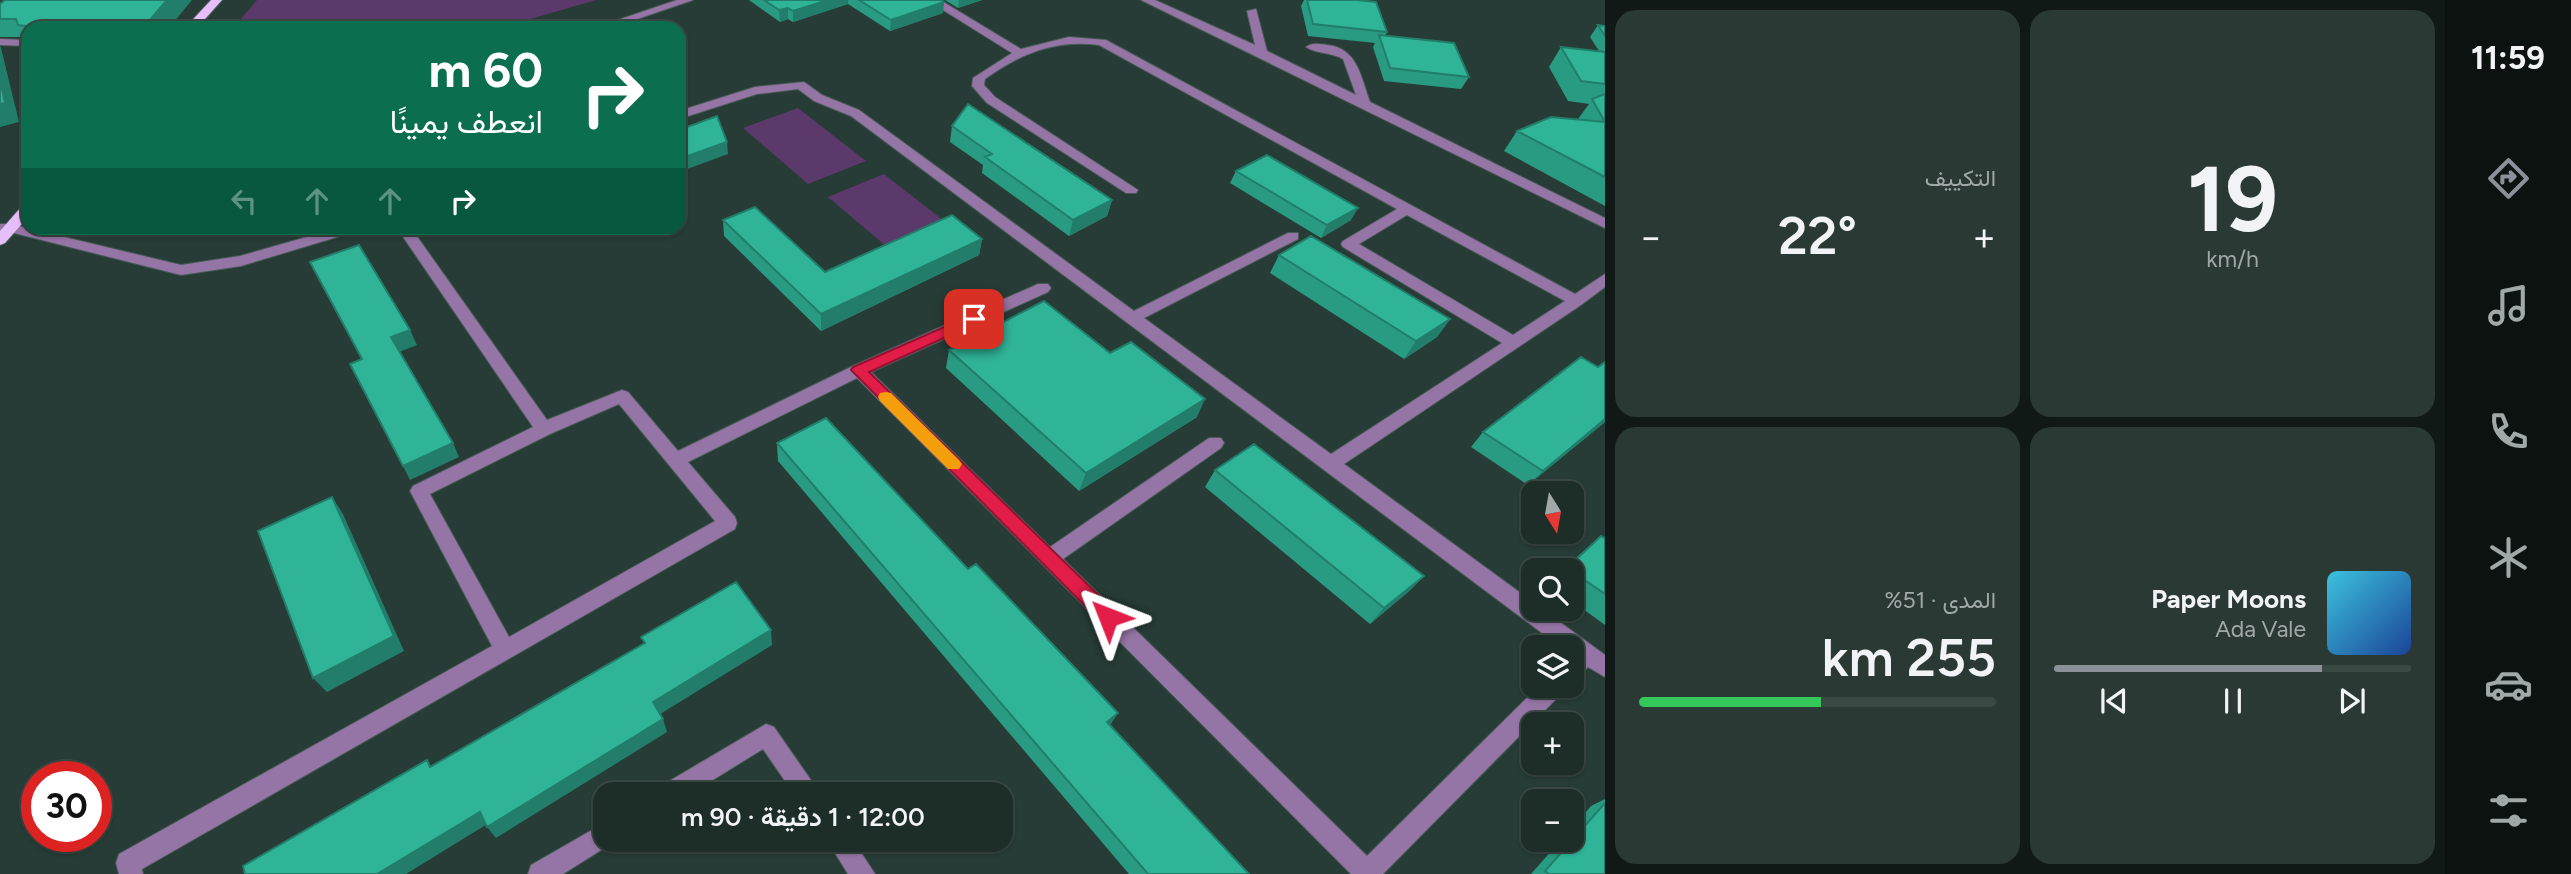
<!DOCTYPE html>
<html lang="ar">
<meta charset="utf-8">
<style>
body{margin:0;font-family:Figtree,Vazirmatn,sans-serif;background:#2a3934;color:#f1f3f6;direction:rtl;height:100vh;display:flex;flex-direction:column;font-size:26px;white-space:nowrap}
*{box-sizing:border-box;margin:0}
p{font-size:23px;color:#a0a8a8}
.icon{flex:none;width:38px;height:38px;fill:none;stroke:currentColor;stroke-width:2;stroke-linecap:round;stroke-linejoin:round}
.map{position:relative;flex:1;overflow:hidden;direction:ltr}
.details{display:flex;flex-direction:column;gap:10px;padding:10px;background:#101916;width:840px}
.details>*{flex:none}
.hud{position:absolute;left:21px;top:21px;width:665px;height:214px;border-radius:21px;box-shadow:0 2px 5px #0004,0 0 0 2px #3b4945;direction:rtl;background:#0b6e4f;color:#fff;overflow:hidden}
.needle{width:46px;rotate:169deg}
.fabs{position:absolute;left:1521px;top:481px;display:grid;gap:14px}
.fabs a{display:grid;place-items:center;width:63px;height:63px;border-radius:14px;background:#1d2d28;box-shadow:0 2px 5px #0004,0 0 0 2px #3b4945;font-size:35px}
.speed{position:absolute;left:21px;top:761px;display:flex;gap:14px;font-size:35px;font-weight:700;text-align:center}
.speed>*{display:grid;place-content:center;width:91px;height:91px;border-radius:50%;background:#1d2d28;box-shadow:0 2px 5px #0004,0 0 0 2px #3b4945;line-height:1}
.speed .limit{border:10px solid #d22;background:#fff;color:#111}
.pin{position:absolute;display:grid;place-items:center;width:60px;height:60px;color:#fff;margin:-30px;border-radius:14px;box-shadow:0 4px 10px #0006}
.me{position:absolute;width:77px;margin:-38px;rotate:315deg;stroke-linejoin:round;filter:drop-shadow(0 0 5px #0008)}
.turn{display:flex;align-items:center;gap:24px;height:147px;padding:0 28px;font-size:32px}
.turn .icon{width:91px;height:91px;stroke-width:2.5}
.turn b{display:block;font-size:49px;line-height:60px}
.lanes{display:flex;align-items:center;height:66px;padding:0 28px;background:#0003;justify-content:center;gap:35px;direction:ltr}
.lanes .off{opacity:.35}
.big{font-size:52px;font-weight:600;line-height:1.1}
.details .tile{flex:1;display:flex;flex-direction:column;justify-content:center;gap:10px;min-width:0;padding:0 24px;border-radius:21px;background:#2a3934}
.details .dial{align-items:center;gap:0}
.dial b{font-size:91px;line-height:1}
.song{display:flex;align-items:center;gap:21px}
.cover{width:84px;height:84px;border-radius:10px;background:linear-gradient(135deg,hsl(190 70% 55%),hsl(220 70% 35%))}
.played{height:7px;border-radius:4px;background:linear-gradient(90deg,#8c9099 75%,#3b4945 75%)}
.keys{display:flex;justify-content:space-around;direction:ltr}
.heat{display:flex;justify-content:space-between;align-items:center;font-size:38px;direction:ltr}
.charge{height:10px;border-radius:5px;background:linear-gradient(90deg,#34c759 51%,#3b4945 0)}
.details .tiles{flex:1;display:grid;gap:10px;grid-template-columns:repeat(2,1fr)}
.trip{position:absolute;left:593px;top:782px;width:420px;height:70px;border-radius:21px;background:#1d2d28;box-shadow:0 2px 5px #0004,0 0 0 2px #3b4945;font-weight:600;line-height:70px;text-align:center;direction:rtl}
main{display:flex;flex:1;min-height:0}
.menu{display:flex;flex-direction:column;width:126px;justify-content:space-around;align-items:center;background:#0c1210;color:#a0a8a8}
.menu .icon{width:49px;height:49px}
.menu .selected{color:#8c9099}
.menu b{font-size:32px;color:#f1f3f6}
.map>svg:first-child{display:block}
</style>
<main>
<nav class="menu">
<b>11:59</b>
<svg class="icon selected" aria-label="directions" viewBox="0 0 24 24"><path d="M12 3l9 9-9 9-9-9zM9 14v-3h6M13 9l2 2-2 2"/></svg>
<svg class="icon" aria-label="music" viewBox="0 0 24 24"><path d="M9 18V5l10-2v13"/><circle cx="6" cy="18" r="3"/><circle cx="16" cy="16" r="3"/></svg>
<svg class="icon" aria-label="phone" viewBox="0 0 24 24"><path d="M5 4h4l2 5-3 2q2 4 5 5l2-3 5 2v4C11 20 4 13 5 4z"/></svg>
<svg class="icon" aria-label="climate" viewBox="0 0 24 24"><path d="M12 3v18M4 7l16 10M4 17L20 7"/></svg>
<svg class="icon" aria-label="car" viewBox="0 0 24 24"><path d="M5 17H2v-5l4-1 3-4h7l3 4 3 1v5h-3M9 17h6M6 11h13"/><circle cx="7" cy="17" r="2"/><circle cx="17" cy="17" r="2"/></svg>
<svg class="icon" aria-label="filters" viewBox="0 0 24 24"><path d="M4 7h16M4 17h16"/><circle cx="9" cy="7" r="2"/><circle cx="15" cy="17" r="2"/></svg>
</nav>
<section class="details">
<div class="tiles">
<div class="tile dial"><b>19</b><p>km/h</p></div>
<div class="tile"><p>التكييف</p>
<div class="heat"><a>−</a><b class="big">22°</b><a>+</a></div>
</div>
<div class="tile">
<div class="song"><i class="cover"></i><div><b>Paper Moons</b><p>Ada Vale</p></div></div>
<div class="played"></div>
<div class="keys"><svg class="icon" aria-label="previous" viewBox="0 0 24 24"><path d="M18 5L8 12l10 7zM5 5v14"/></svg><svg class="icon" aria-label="pause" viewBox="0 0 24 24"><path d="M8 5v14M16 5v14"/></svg><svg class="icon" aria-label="next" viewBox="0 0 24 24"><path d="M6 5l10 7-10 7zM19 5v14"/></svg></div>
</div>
<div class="tile"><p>المدى · 51%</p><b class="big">255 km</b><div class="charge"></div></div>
</div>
</section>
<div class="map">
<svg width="1605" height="874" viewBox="0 0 1605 874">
<rect width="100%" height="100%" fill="#273c36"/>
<path fill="#5b396b" d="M 257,0 L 596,0 L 499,28 L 233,28 Z
M 798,108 L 866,161 L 808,184 L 743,128 Z
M 884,174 L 944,221 L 887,247 L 828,197 Z"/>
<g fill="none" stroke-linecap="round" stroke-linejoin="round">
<defs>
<path id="minor" d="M 677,0 L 693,0 L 611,28 L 594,28 Z
M 927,0 L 940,0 L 1021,49 L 1069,37 L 1106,40 L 1575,294 L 1605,274 L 1605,287 L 1581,305 L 1344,464 L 1533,602 L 1533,609 L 1542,609 L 1605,655 L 1605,677 L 1588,667 L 1579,676 L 1572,679 L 1572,648 L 1562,648 L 851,116 L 814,101 L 798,89 L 757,94 L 679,119 L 679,111 L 755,87 L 804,82 L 822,95 L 859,110 L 1134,311 L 1288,233 L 1298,233 L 1298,239 L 1144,318 L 1331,454 L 1502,343 L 1343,247 L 1341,244 L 1343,241 L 1397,209 L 1099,45 C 1055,39 1020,54 985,79 L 984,85 L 995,97 L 1138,190 L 1136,193 L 1126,193 L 987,103 L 972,86 L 973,78 L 1012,53 ZM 1407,215 L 1565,301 L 1513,335 L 1359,244 Z
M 1141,0 L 1155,0 L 1255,45 L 1247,11 L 1256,9 L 1267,51 L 1356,95 L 1343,59 C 1331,52 1316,54 1306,47 C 1313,42 1319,44 1327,45 C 1358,48 1361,78 1370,102 L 1605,218 L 1605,228 Z
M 0,39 L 28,40 L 28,46 L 0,45 Z
M 0,224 L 10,224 L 181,265 L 240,256 L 338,228 L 359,228 L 357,231 L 241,266 L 181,275 L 10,232 L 0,232 Z
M 397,228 L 411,228 L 547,420 L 622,390 L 628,392 L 678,451 L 853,366 L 1038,284 L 1048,284 L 1051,288 L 1048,292 L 871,372 L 1050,547 L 1209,438 L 1221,438 L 1224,443 L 1221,448 L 1063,559 L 1367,856 L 1539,686 L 1565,686 L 1562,693 L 1383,874 L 1351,874 L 857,378 L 688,462 L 735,517 L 737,523 L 735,529 L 142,869 L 143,874 L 119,874 L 116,863 L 119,854 L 492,646 L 410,491 L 413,486 L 533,427 ZM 619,404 L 715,521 L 509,637 L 430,494 L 550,434 Z
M 766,724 L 774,727 L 815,786 L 818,794 L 794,794 L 763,749 L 690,794 L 658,794 L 661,786 Z
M 606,822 L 606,840 L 615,840 L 614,842 L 563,874 L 528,874 L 531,865 Z
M 827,840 L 853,840 L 875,874 L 848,874 Z"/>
<path id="major" d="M 211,0 L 222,0 L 197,28 L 185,28 Z
M 28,204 L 28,217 L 5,243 L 0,245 L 0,231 L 23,205 Z"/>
</defs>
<use href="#minor" stroke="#475a55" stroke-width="2"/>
<use href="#major" stroke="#475a55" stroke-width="2"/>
<use href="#minor" fill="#9575a5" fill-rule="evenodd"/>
<use href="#major" fill="#e6bef9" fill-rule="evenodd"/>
</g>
<path fill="#299b83" d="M 749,0 L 941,0 L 944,2 L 943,13 L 890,31 L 848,4 L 793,22 L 788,19 L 780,22 Z
M 945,0 L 982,0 L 958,8 Z
M 1304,0 L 1357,0 L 1387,32 L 1385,36 L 1469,77 L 1461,89 L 1384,81 L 1373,47 L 1375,43 L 1308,36 L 1301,6 Z
M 0,4 L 169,28 L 28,28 L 28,39 L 27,37 L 0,37 Z
M 1598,25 L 1605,26 L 1605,206 L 1504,151 L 1517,131 L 1578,119 L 1589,104 L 1568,101 L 1549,67 L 1561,47 L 1599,51 L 1590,37 Z
M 952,126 L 1112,200 L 1107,216 L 1069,236 L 982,173 L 983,165 L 950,142 Z
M 1236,171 L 1351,220 L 1321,238 L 1230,183 Z
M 723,220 L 825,272 L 982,239 L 979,255 L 821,331 L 724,236 Z
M 1279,255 L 1450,319 L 1437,337 L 1404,359 L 1270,273 Z
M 949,350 L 1110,353 L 1197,417 L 1079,491 L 946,368 Z
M 1605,422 L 1528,485 L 1471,447 L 1483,432 Z
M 777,443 L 1110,725 L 1249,874 L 1129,874 L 778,461 Z
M 1215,470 L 1424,576 L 1408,592 L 1370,624 L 1205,487 Z
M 1601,536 L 1605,538 L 1605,625 L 1572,601 L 1572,570 L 1562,570 Z
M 1605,799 L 1605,874 L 1531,874 L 1561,840 L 1572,840 L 1572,828 L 1591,806 Z"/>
<path fill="#227e6a" d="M 167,0 L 192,0 L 169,28 L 143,28 Z
M 828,0 L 848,0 L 848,4 L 793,22 L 793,11 Z
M 959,0 L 982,0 L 958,8 Z
M 944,2 L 943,13 L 890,31 L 891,20 Z
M 788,8 L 788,19 L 780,22 L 779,10 Z
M 0,46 L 1,48 L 19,122 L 0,127 Z
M 727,142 L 728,154 L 679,172 L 679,159 Z
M 1112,200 L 1107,216 L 1069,236 L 1073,220 Z
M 1358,208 L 1351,220 L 1321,238 L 1327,225 Z
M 520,228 L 531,228 L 521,231 Z
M 982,239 L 979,255 L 821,331 L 821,314 Z
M 1450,319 L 1437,337 L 1404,359 L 1416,341 Z
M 410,330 L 417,345 L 399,352 L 391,337 Z
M 1205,399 L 1197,417 L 1079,491 L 1086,473 Z
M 1605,419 L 1605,422 L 1528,485 L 1543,471 Z
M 453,443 L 459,457 L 410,480 L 403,466 Z
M 332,497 L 343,514 L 404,651 L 327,692 L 313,678 Z
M 1424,576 L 1408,592 L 1370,624 L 1384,608 Z
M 771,630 L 772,645 L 657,716 L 653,702 Z
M 1118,713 L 1109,727 L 1107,722 Z
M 663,719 L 667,732 L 496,838 L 487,827 Z
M 480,812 L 489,823 L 406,874 L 377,874 Z"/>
<path fill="#30b498" stroke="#227e6a" stroke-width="2" d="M 5,0 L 167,0 L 143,28 L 43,28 L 18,25 L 16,19 L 0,19 L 0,4 Z
M 764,0 L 828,0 L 793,11 L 788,8 L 779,10 Z
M 859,0 L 941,0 L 944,2 L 891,20 Z
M 1307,0 L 1357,0 L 1376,2 L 1387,32 L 1313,24 Z
M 1598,25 L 1605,26 L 1605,36 Z
M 1379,35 L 1454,43 L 1469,77 L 1390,68 Z
M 1561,47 L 1605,52 L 1605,84 L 1581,81 Z
M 0,79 L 5,103 L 0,104 Z
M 1605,94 L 1605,177 L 1517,131 L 1551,117 L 1605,122 L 1592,99 Z
M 968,104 L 1112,200 L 1073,220 L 985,157 L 992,154 L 952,126 Z
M 717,116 L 727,142 L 679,159 L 679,130 Z
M 1267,155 L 1358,208 L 1327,225 L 1236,171 Z
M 755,207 L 825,272 L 952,215 L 982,239 L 821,314 L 723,220 Z
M 1311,236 L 1450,319 L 1416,341 L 1279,255 Z
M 359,245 L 410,330 L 391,337 L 453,443 L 403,466 L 350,364 L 362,359 L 310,262 Z
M 1044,301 L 1110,353 L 1131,342 L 1205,399 L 1086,473 L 949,350 Z
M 1581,357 L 1598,367 L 1605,362 L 1605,419 L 1543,471 L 1483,432 Z
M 826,418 L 968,569 L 976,564 L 1118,713 L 1107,722 L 1249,874 L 1148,874 L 777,443 Z
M 1254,444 L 1424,576 L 1384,608 L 1215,470 Z
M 332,497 L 394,636 L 313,678 L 258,531 Z
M 1601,536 L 1605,538 L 1605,594 L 1567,568 Z
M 736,582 L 771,630 L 653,702 L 663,719 L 487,827 L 480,812 L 377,874 L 245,874 L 243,866 L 427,760 L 430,767 L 645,643 L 641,637 Z
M 1605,803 L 1605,874 L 1549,874 L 1545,871 Z"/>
<path fill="#e11d48" stroke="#92132f" stroke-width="2" d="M 974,314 L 981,319 L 979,322 L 869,372 L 1115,611 L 1118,617 L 1115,623 L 1108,625 L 1102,623 L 851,370 L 853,367 Z"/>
<path fill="#f59e0b" d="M 886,392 L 891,393 L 959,460 L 962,464 L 959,469 L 948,469 L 880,401 L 878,397 L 880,393 Z"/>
</svg>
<div class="fabs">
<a><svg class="needle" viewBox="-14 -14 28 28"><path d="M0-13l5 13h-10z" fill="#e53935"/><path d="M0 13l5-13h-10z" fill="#a0a8a8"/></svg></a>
<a><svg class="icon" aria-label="search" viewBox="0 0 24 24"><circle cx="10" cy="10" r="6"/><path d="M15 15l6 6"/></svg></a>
<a><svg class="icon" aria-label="layers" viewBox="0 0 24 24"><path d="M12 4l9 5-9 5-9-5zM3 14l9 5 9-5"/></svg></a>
<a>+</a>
<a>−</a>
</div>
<div class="speed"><div class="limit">30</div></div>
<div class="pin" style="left:974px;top:319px;background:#d93025"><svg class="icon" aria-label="arrive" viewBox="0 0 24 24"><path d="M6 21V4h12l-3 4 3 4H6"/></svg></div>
<svg class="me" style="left:1108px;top:617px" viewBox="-20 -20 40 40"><path d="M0-17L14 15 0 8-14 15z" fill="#e11d48" stroke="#fff" stroke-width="4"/></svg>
<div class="trip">12:00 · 1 دقيقة · 90 m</div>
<div class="hud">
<div class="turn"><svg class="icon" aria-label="right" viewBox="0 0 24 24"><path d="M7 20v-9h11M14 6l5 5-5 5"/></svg><div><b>60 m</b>انعطف يمينًا</div></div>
<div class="lanes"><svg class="icon off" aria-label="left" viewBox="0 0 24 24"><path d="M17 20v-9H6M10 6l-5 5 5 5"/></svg><svg class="icon off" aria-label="ahead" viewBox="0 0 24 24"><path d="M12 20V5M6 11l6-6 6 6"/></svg><svg class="icon off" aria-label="ahead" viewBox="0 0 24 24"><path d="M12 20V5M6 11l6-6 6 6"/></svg><svg class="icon" aria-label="right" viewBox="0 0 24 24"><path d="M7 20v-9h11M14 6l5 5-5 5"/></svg></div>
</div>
</div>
</main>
